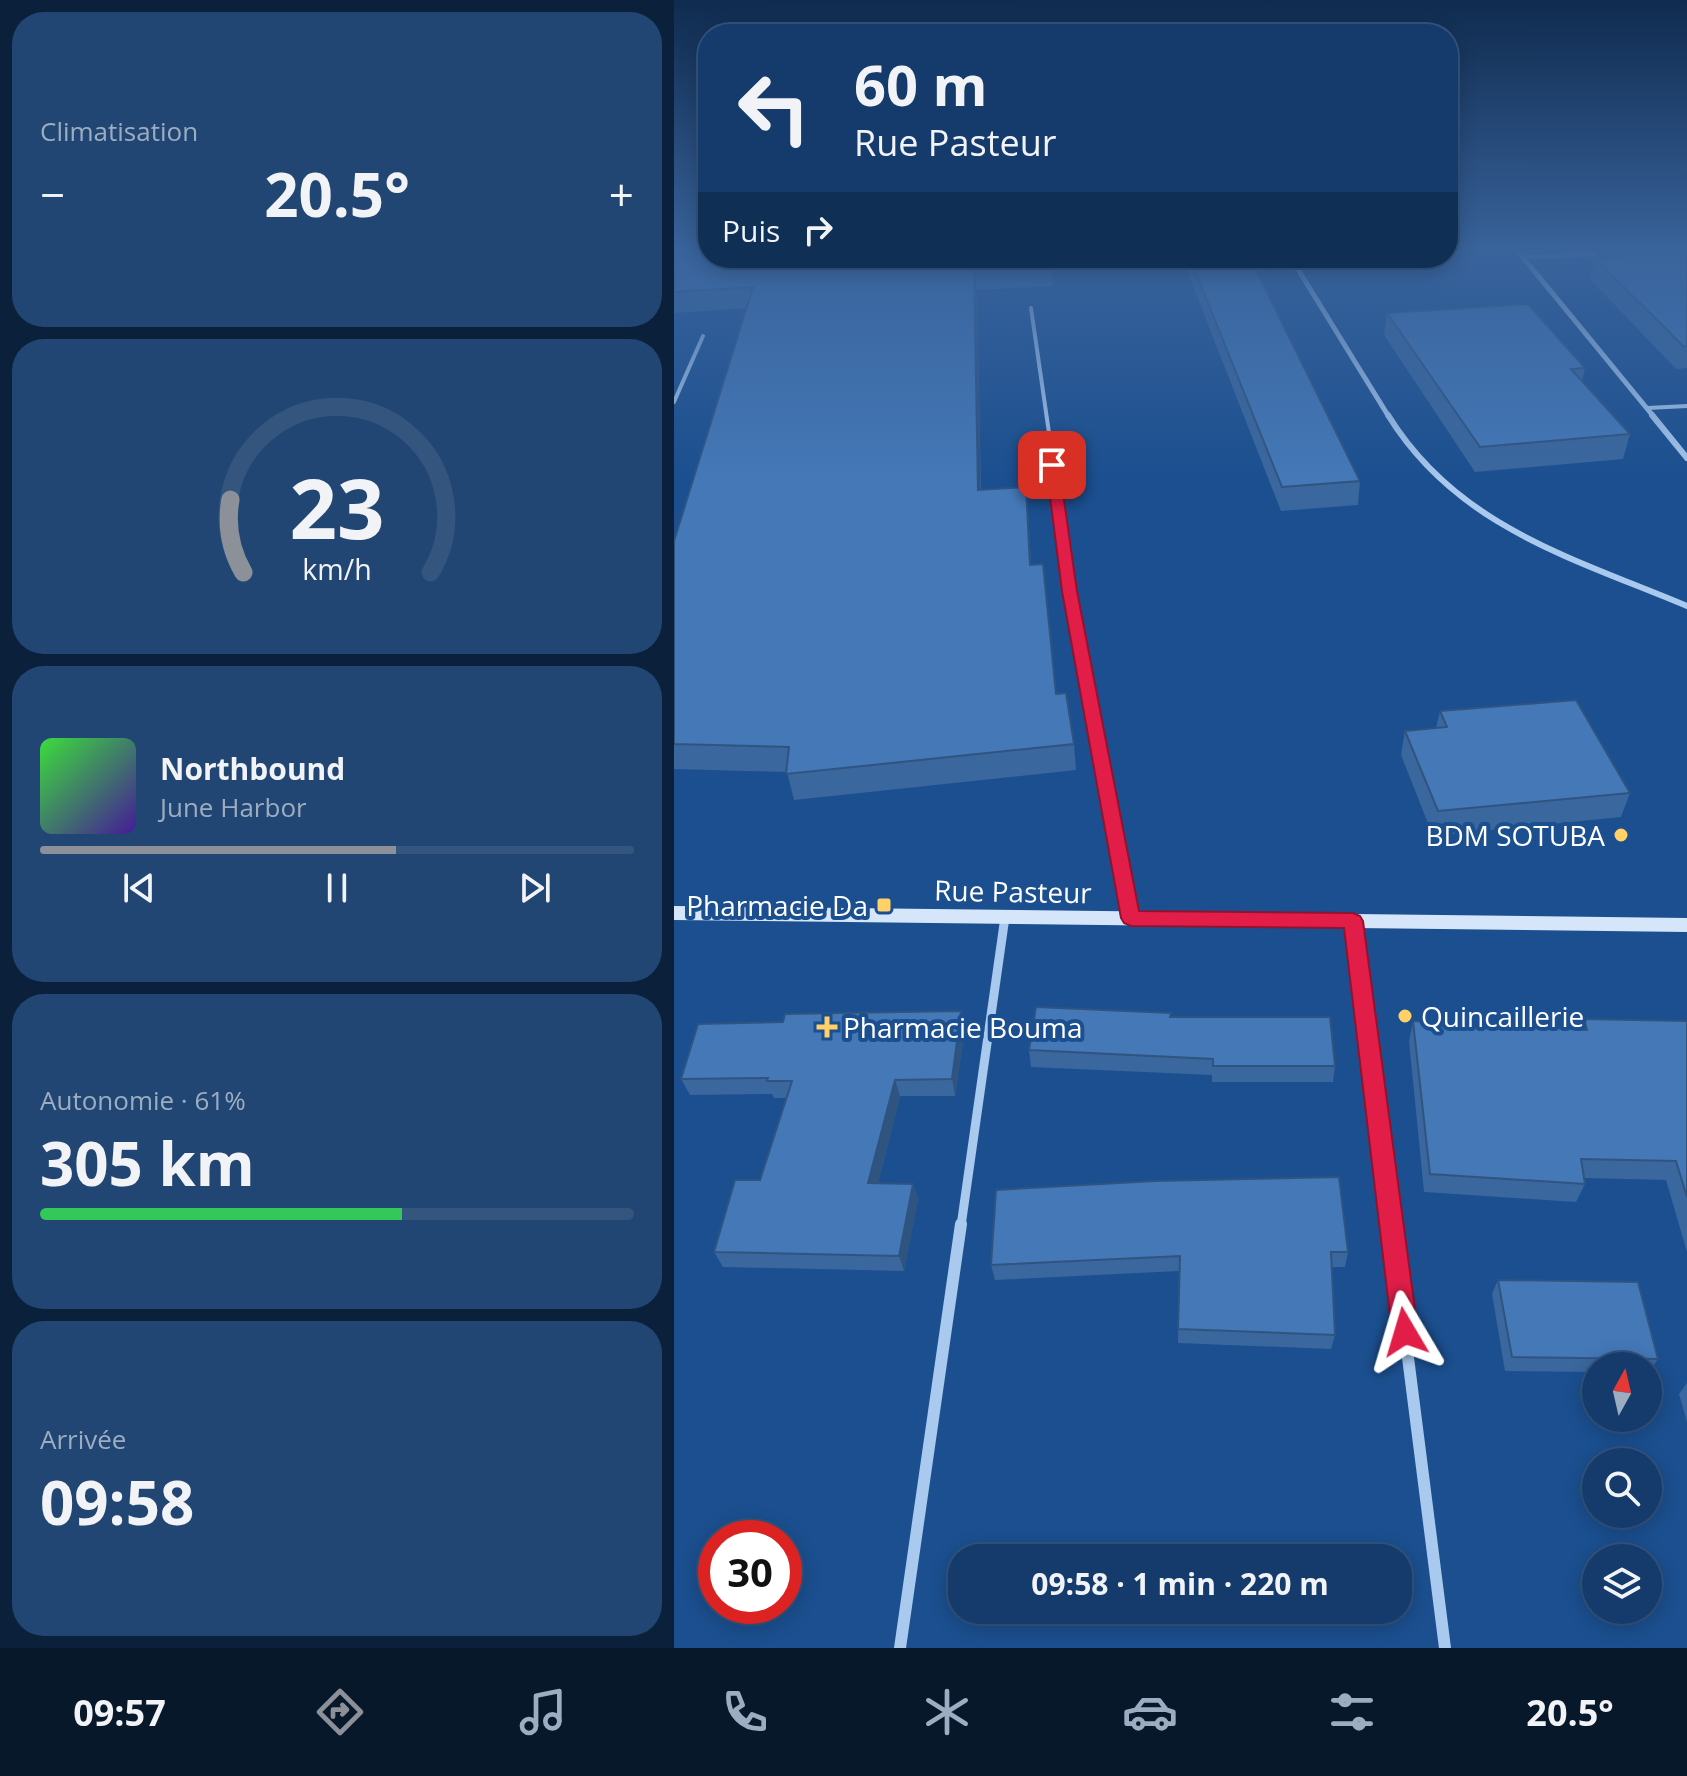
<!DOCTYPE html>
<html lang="fr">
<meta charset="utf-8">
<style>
body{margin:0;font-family:"Open Sans",sans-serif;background:#214673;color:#f1f3f6;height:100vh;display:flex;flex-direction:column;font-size:30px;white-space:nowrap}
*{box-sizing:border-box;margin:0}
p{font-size:26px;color:#9dadc1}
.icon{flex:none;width:44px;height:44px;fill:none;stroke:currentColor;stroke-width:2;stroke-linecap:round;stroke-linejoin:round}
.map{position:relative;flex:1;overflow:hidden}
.side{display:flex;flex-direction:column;gap:12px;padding:12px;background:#0b203b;width:674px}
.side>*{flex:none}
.banner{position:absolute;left:24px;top:24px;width:760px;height:244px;border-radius:32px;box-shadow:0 4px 20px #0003,0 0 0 2px #33557e;background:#143b6b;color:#f1f3f6;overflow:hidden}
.needle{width:52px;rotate:8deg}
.fabs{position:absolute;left:908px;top:1352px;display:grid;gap:16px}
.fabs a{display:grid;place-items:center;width:80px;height:80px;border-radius:50%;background:#143b6b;box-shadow:0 4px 20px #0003,0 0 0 2px #33557e;font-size:40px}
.speed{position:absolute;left:24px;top:1520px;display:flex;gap:16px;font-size:40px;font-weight:700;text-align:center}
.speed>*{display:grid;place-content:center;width:104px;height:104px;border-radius:50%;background:#143b6b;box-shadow:0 4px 20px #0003,0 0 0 2px #33557e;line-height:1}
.speed .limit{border:12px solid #d22;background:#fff;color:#111}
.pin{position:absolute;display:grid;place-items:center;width:68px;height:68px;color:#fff;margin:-34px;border-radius:16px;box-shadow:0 4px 12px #0006}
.me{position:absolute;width:88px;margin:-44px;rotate:353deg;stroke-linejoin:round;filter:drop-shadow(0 0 6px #0008)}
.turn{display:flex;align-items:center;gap:28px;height:168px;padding:0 24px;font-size:36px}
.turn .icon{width:104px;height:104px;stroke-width:2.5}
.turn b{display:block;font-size:56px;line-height:68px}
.then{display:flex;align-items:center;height:76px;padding:0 24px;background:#0003;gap:16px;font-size:30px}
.big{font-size:60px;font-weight:700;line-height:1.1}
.side .tile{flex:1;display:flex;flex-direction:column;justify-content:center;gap:12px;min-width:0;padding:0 28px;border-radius:32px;background:#214673}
.side .dial{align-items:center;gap:0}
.dial svg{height:208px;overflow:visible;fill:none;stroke:#33557e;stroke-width:7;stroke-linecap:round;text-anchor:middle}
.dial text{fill:#f1f3f6;stroke:none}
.song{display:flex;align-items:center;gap:24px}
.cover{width:96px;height:96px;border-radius:12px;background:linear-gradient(135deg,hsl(120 70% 55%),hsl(260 70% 35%))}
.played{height:8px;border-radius:4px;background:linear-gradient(90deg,#8c9099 60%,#33557e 60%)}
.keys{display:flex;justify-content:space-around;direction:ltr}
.heat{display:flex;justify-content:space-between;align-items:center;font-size:44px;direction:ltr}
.charge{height:12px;border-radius:6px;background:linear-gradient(90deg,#34c759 61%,#33557e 0)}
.trip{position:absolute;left:274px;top:1544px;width:464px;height:80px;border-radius:32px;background:#143b6b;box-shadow:0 4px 20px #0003,0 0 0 2px #33557e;font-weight:700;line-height:80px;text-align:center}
.menu{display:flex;height:128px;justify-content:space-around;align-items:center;background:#08182b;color:#9dadc1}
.menu .icon{width:56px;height:56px}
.menu .active{color:#8c9099}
.menu b{font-size:36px;color:#f1f3f6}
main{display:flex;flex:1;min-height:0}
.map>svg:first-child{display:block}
</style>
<main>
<section class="side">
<div class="tile"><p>Climatisation</p>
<div class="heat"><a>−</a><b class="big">20.5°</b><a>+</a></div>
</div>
<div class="tile dial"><svg viewBox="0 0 100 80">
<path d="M14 69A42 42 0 1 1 86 69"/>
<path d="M14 69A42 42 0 0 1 9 41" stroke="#8c9099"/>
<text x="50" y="56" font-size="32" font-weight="700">23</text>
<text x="50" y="72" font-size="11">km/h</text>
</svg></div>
<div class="tile">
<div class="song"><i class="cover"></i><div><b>Northbound</b><p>June Harbor</p></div></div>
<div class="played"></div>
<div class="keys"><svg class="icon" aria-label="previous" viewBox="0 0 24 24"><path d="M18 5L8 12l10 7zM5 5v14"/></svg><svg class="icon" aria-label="pause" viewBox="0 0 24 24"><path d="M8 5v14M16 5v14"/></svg><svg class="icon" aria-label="next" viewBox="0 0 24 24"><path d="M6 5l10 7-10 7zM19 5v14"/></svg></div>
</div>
<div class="tile"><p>Autonomie · 61%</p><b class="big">305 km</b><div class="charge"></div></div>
<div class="tile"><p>Arrivée</p><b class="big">09:58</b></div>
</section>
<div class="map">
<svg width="1013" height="1648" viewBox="0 0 1013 1648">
<rect width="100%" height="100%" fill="#1b4f8f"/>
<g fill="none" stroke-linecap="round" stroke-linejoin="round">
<path stroke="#a9c9ee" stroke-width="4" d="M 996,251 L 1012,250
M 849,257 L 929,254
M 357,308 L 403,627
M 0,402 L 29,336
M 973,408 L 1013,406"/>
<path stroke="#a9c9ee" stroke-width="6" d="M 402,625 L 452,892"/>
<path stroke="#a9c9ee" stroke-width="7" d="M 451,890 L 456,916"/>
<path stroke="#a9c9ee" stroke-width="5" d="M 843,250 L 980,417
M 617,258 L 715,417"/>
<path stroke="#a9c9ee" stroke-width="6" d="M 714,415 C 783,527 899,558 1013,606
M 978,415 L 1013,458"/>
<path stroke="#a9c9ee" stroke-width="9" d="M 679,921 L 718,1226
M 287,1226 L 331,917"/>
<path stroke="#a9c9ee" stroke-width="12" d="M 717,1224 L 771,1648
M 226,1648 L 287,1224"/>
<path fill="#d6e6fa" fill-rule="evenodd" d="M 0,906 L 1013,918 L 1013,932 L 0,920 Z"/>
</g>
<path fill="#3a679d" d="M 0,250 L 377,266 L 378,286 L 303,290 L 307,490 L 354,511 L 357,564 L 382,694 L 400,744 L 402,770 L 120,800 L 113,772 L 0,769 L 0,541 L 73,308 L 0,313 Z
M 774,250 L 790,250 L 789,254 L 774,255 Z
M 924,250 L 1004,250 L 1013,258 L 1013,368 L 1002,369 L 916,279 Z
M 508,258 L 576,258 L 686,481 L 684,505 L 607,511 Z
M 659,258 L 724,258 L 661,261 Z
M 713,313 L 911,368 L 908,381 L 956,434 L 949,459 L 801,472 L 710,335 Z
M 766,711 L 956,793 L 947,817 L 759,836 L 727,755 L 731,731 L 762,728 Z
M 287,1011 L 291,1028 L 281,1096 L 226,1096 L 204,1183 L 239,1184 L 244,1199 L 230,1271 L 49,1267 L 40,1252 L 86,1180 L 113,1098 L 100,1098 L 98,1094 L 16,1095 L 7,1079 Z
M 497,1017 L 661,1066 L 659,1082 L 538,1082 L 538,1075 L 357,1067 L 355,1050 Z
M 910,1019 L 1013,1021 L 1013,1252 L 992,1180 L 910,1178 L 911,1184 L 902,1202 L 750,1192 L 735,1041 L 739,1021 L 906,1029 Z
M 322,1190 L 674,1252 L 671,1267 L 658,1267 L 661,1335 L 657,1349 L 504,1343 L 505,1271 L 321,1280 L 317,1265 Z
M 824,1280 L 984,1359 L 974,1373 L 974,1366 L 922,1366 L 922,1372 L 831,1371 L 818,1294 Z
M 1013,1383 L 1013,1422 L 1005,1394 Z"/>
<path fill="#305480" d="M 300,270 L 303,290 L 307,513 L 304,490 Z
M 352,487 L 354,511 L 358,589 L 356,565 Z
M 287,1011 L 291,1028 L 281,1096 L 278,1079 Z
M 221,1080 L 226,1096 L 200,1198 L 194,1183 Z
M 239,1184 L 244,1199 L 230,1271 L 225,1256 Z"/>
<path fill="#4478b7" stroke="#305480" stroke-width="2" d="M 0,250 L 34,250 L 34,258 L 375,258 L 377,266 L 300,270 L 304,490 L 352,487 L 356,565 L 369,564 L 382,694 L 392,693 L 400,744 L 112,774 L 115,747 L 0,744 L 0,541 L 79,287 L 0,292 Z
M 940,250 L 1004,250 L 1013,258 L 1013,346 L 1009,346 L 921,258 L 947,257 Z
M 516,258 L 576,258 L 686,481 L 608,487 Z
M 854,304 L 911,368 L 897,369 L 956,434 L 806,447 L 713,313 Z
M 902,700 L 956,793 L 764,811 L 731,731 L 773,727 L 766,711 Z
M 362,1007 L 497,1013 L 496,1017 L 656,1017 L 661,1066 L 539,1066 L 539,1059 L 355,1050 Z
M 287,1011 L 278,1079 L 221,1080 L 194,1183 L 239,1184 L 225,1256 L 40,1252 L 61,1180 L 86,1180 L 118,1081 L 93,1081 L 94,1078 L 7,1079 L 24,1024 L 109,1022 L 111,1014 Z
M 910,1019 L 1013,1021 L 1013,1197 L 1002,1161 L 907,1159 L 911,1184 L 756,1174 L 739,1021 L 913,1030 Z
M 665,1177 L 674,1252 L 657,1252 L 661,1335 L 504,1329 L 506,1256 L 317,1265 L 322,1190 L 481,1181 Z
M 824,1280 L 964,1282 L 984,1359 L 838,1357 Z"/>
<linearGradient id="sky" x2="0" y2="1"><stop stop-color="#0f2b4f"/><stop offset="0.52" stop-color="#39639b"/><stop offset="1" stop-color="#39639b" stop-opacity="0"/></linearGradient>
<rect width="1013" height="481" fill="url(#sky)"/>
<path fill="#e11d48" stroke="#92132f" stroke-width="2" d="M 378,461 L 385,465 L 403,591 L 465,911 L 679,913 L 686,916 L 689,921 L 744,1332 L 740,1341 L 731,1345 L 722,1341 L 718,1332 L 670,928 L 457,926 L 450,923 L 447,918 L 388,591 L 372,465 Z"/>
<g fill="#ffd166" stroke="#1b4f8f" stroke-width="3">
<circle cx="947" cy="835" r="8"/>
<rect x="202" y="897" width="16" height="16" rx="4"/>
<circle cx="731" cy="1016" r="8"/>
<path d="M149 1015h8v8h8v8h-8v8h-8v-8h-8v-8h8z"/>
</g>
<g text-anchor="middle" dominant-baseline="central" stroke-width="8" stroke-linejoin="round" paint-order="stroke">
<g font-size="28" fill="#fff" stroke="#1b4f8f" text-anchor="end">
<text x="931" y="835">BDM SOTUBA</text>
<text x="194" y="905">Pharmacie Da</text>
<text x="747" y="1016" text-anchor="start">Quincaillerie</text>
<text x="169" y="1027" text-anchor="start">Pharmacie Bouma</text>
</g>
<g font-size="28" fill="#fff" stroke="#1b4f8f">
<text transform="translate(339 891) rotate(1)">Rue Pasteur</text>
</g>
</g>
</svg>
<div class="fabs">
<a><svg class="needle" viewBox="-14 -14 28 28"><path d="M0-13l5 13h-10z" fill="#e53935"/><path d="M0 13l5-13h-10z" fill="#9dadc1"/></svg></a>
<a><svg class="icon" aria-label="search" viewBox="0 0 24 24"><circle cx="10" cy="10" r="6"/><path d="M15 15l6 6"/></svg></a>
<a><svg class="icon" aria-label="layers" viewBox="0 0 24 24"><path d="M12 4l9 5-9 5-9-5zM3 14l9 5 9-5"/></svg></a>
</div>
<div class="speed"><div class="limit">30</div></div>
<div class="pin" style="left:378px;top:465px;background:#d93025"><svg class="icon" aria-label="arrive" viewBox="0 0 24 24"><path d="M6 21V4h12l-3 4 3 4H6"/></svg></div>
<svg class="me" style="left:731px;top:1332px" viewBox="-20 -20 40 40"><path d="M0-17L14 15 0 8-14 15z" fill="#e11d48" stroke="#fff" stroke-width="4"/></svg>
<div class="trip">09:58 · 1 min · 220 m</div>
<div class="banner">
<div class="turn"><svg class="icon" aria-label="left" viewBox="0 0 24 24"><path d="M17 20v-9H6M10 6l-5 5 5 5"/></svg><div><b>60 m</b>Rue Pasteur</div></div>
<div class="then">Puis<svg class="icon" aria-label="right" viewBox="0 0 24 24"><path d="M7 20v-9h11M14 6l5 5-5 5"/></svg></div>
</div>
</div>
</main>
<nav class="menu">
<b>09:57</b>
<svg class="icon active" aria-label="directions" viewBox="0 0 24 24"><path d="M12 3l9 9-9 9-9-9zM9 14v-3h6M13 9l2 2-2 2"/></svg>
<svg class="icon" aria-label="music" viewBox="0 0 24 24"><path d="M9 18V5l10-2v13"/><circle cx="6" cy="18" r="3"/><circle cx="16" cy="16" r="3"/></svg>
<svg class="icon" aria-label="phone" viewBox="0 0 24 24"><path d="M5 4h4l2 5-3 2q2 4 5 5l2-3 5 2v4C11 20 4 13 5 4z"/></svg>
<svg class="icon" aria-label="climate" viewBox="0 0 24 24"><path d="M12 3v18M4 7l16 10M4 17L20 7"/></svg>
<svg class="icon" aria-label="car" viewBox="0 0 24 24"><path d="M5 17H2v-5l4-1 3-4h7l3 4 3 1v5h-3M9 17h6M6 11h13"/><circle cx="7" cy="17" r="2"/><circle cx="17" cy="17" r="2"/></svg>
<svg class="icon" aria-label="filters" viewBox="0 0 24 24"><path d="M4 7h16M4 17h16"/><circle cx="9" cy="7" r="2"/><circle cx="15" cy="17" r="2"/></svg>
<b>20.5°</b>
</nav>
